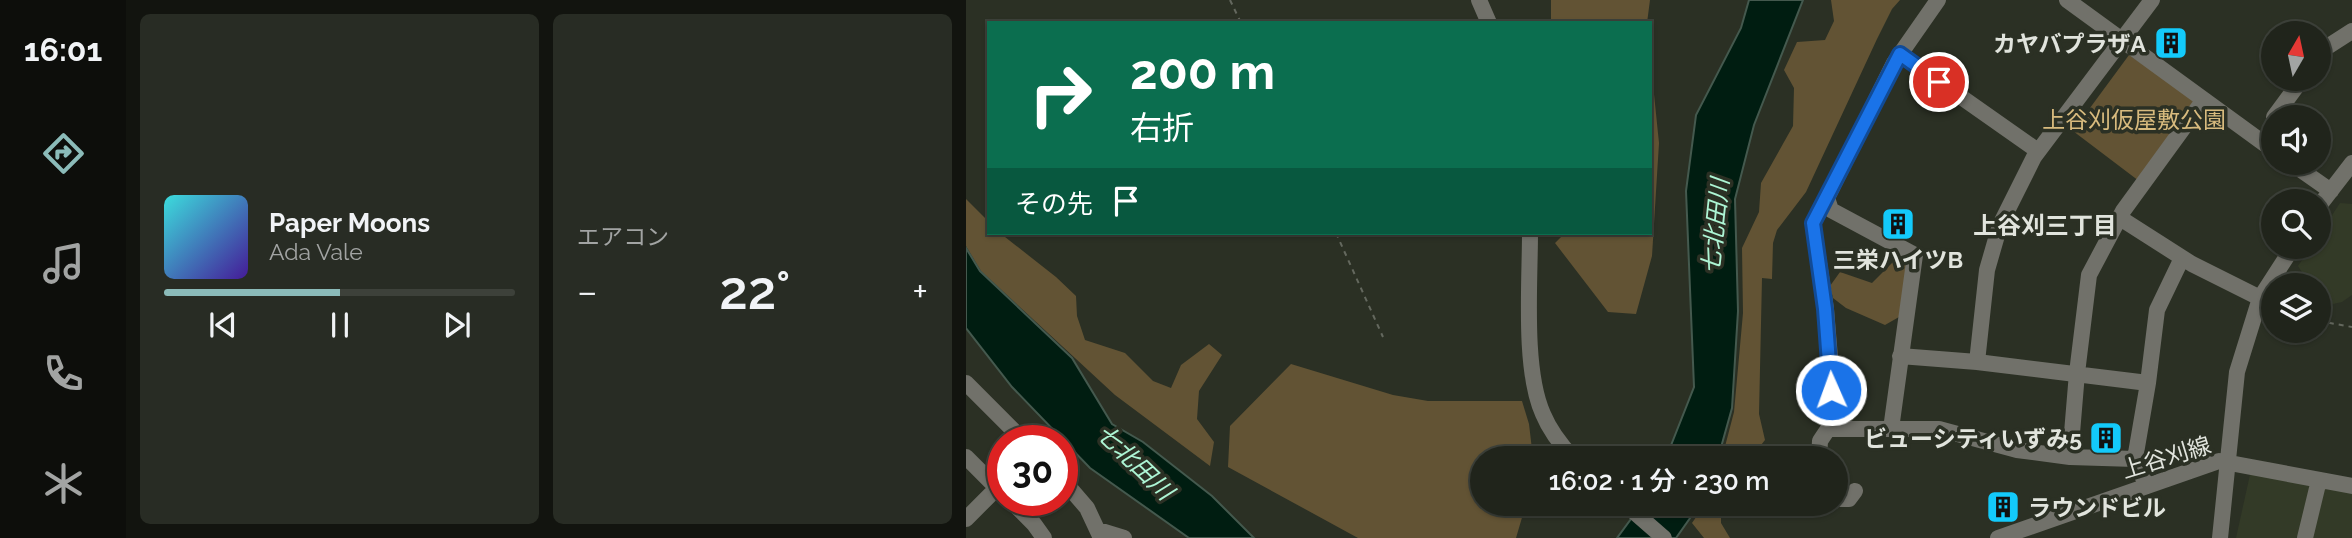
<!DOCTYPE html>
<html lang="ja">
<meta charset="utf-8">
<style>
body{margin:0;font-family:Raleway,"Noto Sans JP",sans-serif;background:#282c24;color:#f1f3f6;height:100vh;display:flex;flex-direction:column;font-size:26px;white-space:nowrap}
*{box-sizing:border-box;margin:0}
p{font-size:23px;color:#a2a4a3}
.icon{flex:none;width:38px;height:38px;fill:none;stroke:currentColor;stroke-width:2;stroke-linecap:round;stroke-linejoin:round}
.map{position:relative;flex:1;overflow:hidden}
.side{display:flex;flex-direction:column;gap:14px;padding:14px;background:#12140f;width:840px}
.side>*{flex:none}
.banner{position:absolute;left:21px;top:21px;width:665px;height:214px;border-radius:0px;box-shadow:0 2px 5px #0004,0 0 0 2px #3d413a;background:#0b6e4f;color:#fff;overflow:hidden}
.needle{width:46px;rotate:9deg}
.controls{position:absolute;left:1295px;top:21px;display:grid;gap:14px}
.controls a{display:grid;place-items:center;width:70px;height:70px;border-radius:50%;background:#20241b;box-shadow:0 2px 5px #0004,0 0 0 2px #3d413a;font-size:35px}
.speed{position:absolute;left:21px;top:425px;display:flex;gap:14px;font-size:35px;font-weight:700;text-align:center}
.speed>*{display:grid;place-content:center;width:91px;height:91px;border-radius:50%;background:#20241b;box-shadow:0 2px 5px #0004,0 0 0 2px #3d413a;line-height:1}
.speed .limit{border:10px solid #d22;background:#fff;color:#111}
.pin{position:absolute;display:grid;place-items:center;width:60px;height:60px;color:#fff;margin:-30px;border:4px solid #fff;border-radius:50%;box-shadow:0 2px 7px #0007}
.me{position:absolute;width:77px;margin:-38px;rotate:358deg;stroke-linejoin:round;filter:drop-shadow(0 0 5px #0008)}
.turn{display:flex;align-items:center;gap:24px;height:147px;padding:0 28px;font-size:32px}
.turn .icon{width:91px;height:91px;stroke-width:2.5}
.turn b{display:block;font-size:49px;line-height:60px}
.then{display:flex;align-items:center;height:66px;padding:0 28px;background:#0003;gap:14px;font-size:26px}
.big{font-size:52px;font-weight:600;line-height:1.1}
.side .tile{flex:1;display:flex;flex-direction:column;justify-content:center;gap:10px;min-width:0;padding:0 24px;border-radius:10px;background:#282c24}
.song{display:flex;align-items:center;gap:21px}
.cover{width:84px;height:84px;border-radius:10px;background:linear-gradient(135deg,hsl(180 70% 55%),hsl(260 70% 35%))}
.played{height:7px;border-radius:4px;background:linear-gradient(90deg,#8bbbb9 50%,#3d413a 50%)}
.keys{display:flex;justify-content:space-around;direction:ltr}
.heat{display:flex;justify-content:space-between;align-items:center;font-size:38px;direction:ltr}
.side .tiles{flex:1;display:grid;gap:14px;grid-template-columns:repeat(2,1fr)}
.trip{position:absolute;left:504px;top:446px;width:378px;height:70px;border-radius:35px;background:#20241b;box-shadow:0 2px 5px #0004,0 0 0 2px #3d413a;font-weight:600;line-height:70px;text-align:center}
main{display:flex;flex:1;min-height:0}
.dock{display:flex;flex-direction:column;width:126px;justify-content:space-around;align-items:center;background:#0d0e0b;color:#a2a4a3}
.dock .icon{width:49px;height:49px}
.dock .active{color:#8bbbb9}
.dock b{font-size:32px;color:#f1f3f6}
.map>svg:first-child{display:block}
</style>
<main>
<nav class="dock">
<b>16:01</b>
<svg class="icon active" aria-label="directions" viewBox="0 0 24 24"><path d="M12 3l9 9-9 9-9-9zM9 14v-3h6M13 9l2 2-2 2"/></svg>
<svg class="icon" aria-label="music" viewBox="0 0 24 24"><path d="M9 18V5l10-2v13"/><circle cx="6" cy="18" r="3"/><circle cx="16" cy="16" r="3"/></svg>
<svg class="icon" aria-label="phone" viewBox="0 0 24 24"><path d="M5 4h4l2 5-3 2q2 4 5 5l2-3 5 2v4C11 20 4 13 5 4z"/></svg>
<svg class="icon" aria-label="climate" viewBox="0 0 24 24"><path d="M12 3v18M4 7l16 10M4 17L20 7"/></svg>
</nav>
<section class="side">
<div class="tiles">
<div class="tile">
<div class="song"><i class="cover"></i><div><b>Paper Moons</b><p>Ada Vale</p></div></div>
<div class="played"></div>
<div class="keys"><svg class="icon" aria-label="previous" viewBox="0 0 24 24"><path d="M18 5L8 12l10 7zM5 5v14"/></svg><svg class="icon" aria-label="pause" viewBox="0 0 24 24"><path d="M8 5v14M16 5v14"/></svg><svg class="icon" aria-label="next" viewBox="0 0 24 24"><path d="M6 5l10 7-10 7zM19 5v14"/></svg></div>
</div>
<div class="tile"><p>エアコン</p>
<div class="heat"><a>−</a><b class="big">22°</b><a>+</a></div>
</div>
</div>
</section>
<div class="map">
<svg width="1386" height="538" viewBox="0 0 1386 538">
<rect width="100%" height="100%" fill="#2b3024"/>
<path fill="#333a27" d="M 1374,203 L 1386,204 L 1386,295 L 1376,302 L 1358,306 L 1353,298 L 1353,285 L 1344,285 L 1332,266 L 1345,247 L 1353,247 L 1353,235 Z
M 1285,470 L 1386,490 L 1386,538 L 1270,538 Z"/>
<path fill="#625334" d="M 585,0 L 684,0 L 681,23 L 585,23 Z
M 865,0 L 934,0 L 926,9 L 911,39 L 840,192 L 811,230 L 807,243 L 806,279 L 796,278 L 793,414 L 799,440 L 788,454 L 756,458 L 768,412 L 777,313 L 776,248 L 793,212 L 795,183 L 827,126 L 828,88 L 818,70 L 831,42 L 859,40 L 868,21 Z
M 684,55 L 693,143 L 686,256 L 670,314 L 642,312 L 589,243 L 599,233 L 684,233 Z
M 1163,55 L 1231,101 L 1173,181 L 1107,131 Z
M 0,199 L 23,222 L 23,233 L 34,233 L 90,277 L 110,296 L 111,316 L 119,340 L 159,353 L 187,381 L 205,388 L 215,365 L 243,344 L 256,355 L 233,391 L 231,419 L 248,442 L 244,466 L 149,395 L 15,271 L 0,246 Z
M 936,253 L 942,258 L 933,317 L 919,325 L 880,308 L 867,298 L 864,286 L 874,272 L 906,283 Z
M 325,364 L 427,395 L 462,401 L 556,401 L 563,424 L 567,458 L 516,458 L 516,504 L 560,504 L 550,538 L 392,538 L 262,467 L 264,426 Z
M 739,504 L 755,504 L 755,523 L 764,538 L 738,538 L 726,523 Z"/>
<path fill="#001d11" stroke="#44594e" stroke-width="2" d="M 783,0 L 837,0 L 788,125 L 769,199 L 772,311 L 766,408 L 752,458 L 700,458 L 728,387 L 720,191 L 730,115 L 775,28 Z
M 0,248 L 14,271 L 106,358 L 146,424 L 177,442 L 246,496 L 288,538 L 223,538 L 124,468 L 46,387 L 0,328 Z
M 676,504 L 734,504 L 710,538 L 651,538 Z"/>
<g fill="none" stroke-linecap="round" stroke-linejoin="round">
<path stroke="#64685e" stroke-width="2" stroke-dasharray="5 5" stroke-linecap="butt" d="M 264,0 L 275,23
M 370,233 L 417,337
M 1353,321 L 1386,327"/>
<path stroke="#71716a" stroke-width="16" d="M 513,0 L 523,23
M 1101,0 L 1307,150
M 934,54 L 1072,151
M 1353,56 L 1358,49 L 1386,31
M 1308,117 L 1336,79
M 1325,163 L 1365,191
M 861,198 L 847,223 L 860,309 L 865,370 L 865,429
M 1353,206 L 1386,163
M 1154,218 L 1226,264 L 1294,298
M 564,233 C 564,283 557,370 577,414 C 584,431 595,445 607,458
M 934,356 L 1011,362 L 1182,383
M 1011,362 L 1021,270 L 1034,225 L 1068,157 L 1186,0
M 0,383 L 58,441
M 925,429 L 949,255 L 865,210 L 861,198 L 928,63 L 972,0
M 0,457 L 37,494
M 1104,457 L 1111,373 L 1123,275 L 1157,211 L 1237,101
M 853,458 L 854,441 L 862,429 L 973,429 L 1051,450 L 1104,457 L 1169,459
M 96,479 L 121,508 L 135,538
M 1180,485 L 1169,459 L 1182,383 L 1191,310 L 1216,258
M 870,499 L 883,499 L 889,491
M 44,500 L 68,524 L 78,538
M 659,504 L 698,538
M 0,519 L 37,482
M 132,530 L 158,538
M 1032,538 L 1253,461 L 1386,486
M 1254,538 L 1271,372 L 1294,298 L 1327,247
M 1339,538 L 1353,480"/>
</g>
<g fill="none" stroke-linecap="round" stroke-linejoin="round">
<defs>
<path id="route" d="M 865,390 L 859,309 L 847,223 L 934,54 L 973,82"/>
</defs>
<use href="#route" stroke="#114b97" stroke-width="18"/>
<use href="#route" stroke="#1a73e8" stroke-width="12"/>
</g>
<defs>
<symbol id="building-square" viewBox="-11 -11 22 22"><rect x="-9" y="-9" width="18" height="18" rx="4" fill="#13cafb" stroke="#2b3024"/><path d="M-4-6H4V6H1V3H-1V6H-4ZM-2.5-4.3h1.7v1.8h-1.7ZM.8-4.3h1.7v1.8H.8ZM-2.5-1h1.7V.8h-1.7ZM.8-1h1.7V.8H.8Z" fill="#111"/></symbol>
</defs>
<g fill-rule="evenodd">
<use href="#building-square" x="1186" y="24" width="38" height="38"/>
<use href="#building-square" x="913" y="205" width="38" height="38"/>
<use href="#building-square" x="1121" y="419" width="38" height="38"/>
<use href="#building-square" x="1018" y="488" width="38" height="38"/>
</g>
<g text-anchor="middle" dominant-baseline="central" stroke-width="7" stroke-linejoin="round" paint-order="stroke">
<g font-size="23" font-weight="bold" fill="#e1e4dd" stroke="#2b3024" text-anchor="end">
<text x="1180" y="43">カヤバプラザA</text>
<text x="932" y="259" text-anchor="middle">三栄ハイツB</text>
<text x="1116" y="438">ビューシティいずみ5</text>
<text x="1062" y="507" text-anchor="start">ラウンドビル</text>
</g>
<g font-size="23" fill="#d8bb7e" stroke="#2b3024">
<text x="1168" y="119">上谷刈仮屋敷公園</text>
</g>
<g font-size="23" fill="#e1e4dd" stroke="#2b3024">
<text transform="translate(1200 457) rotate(-17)">上谷刈線</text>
</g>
<g font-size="24" font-weight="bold" fill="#e1e4dd" stroke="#2b3024">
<text x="1079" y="225">上谷刈三丁目</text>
</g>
<g font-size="24" font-style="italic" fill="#adf5d4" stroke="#2b3024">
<text transform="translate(749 226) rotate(-84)">七北田川</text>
<text transform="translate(169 462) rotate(44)">七北田川</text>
</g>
</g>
</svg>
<div class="controls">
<a><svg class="needle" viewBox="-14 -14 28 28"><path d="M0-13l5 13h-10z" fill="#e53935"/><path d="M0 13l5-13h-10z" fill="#a2a4a3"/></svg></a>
<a><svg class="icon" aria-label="sound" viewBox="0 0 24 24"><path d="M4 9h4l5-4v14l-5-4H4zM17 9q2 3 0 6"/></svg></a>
<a><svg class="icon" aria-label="search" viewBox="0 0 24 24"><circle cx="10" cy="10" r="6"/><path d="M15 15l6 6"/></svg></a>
<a><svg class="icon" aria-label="layers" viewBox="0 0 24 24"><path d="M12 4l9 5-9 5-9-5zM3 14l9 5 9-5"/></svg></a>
</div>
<div class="speed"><div class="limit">30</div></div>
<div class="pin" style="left:973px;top:82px;background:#d93025"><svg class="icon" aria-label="arrive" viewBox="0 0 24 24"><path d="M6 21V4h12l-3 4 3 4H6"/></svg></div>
<svg class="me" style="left:865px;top:390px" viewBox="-20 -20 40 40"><circle r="17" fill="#1a73e8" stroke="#fff" stroke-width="3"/><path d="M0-11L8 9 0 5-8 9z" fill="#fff"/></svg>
<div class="trip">16:02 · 1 分 · 230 m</div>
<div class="banner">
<div class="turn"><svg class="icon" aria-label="right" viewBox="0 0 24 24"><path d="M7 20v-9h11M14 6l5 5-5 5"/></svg><div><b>200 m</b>右折</div></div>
<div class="then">その先<svg class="icon" aria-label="arrive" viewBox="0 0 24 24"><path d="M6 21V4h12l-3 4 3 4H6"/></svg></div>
</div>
</div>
</main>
